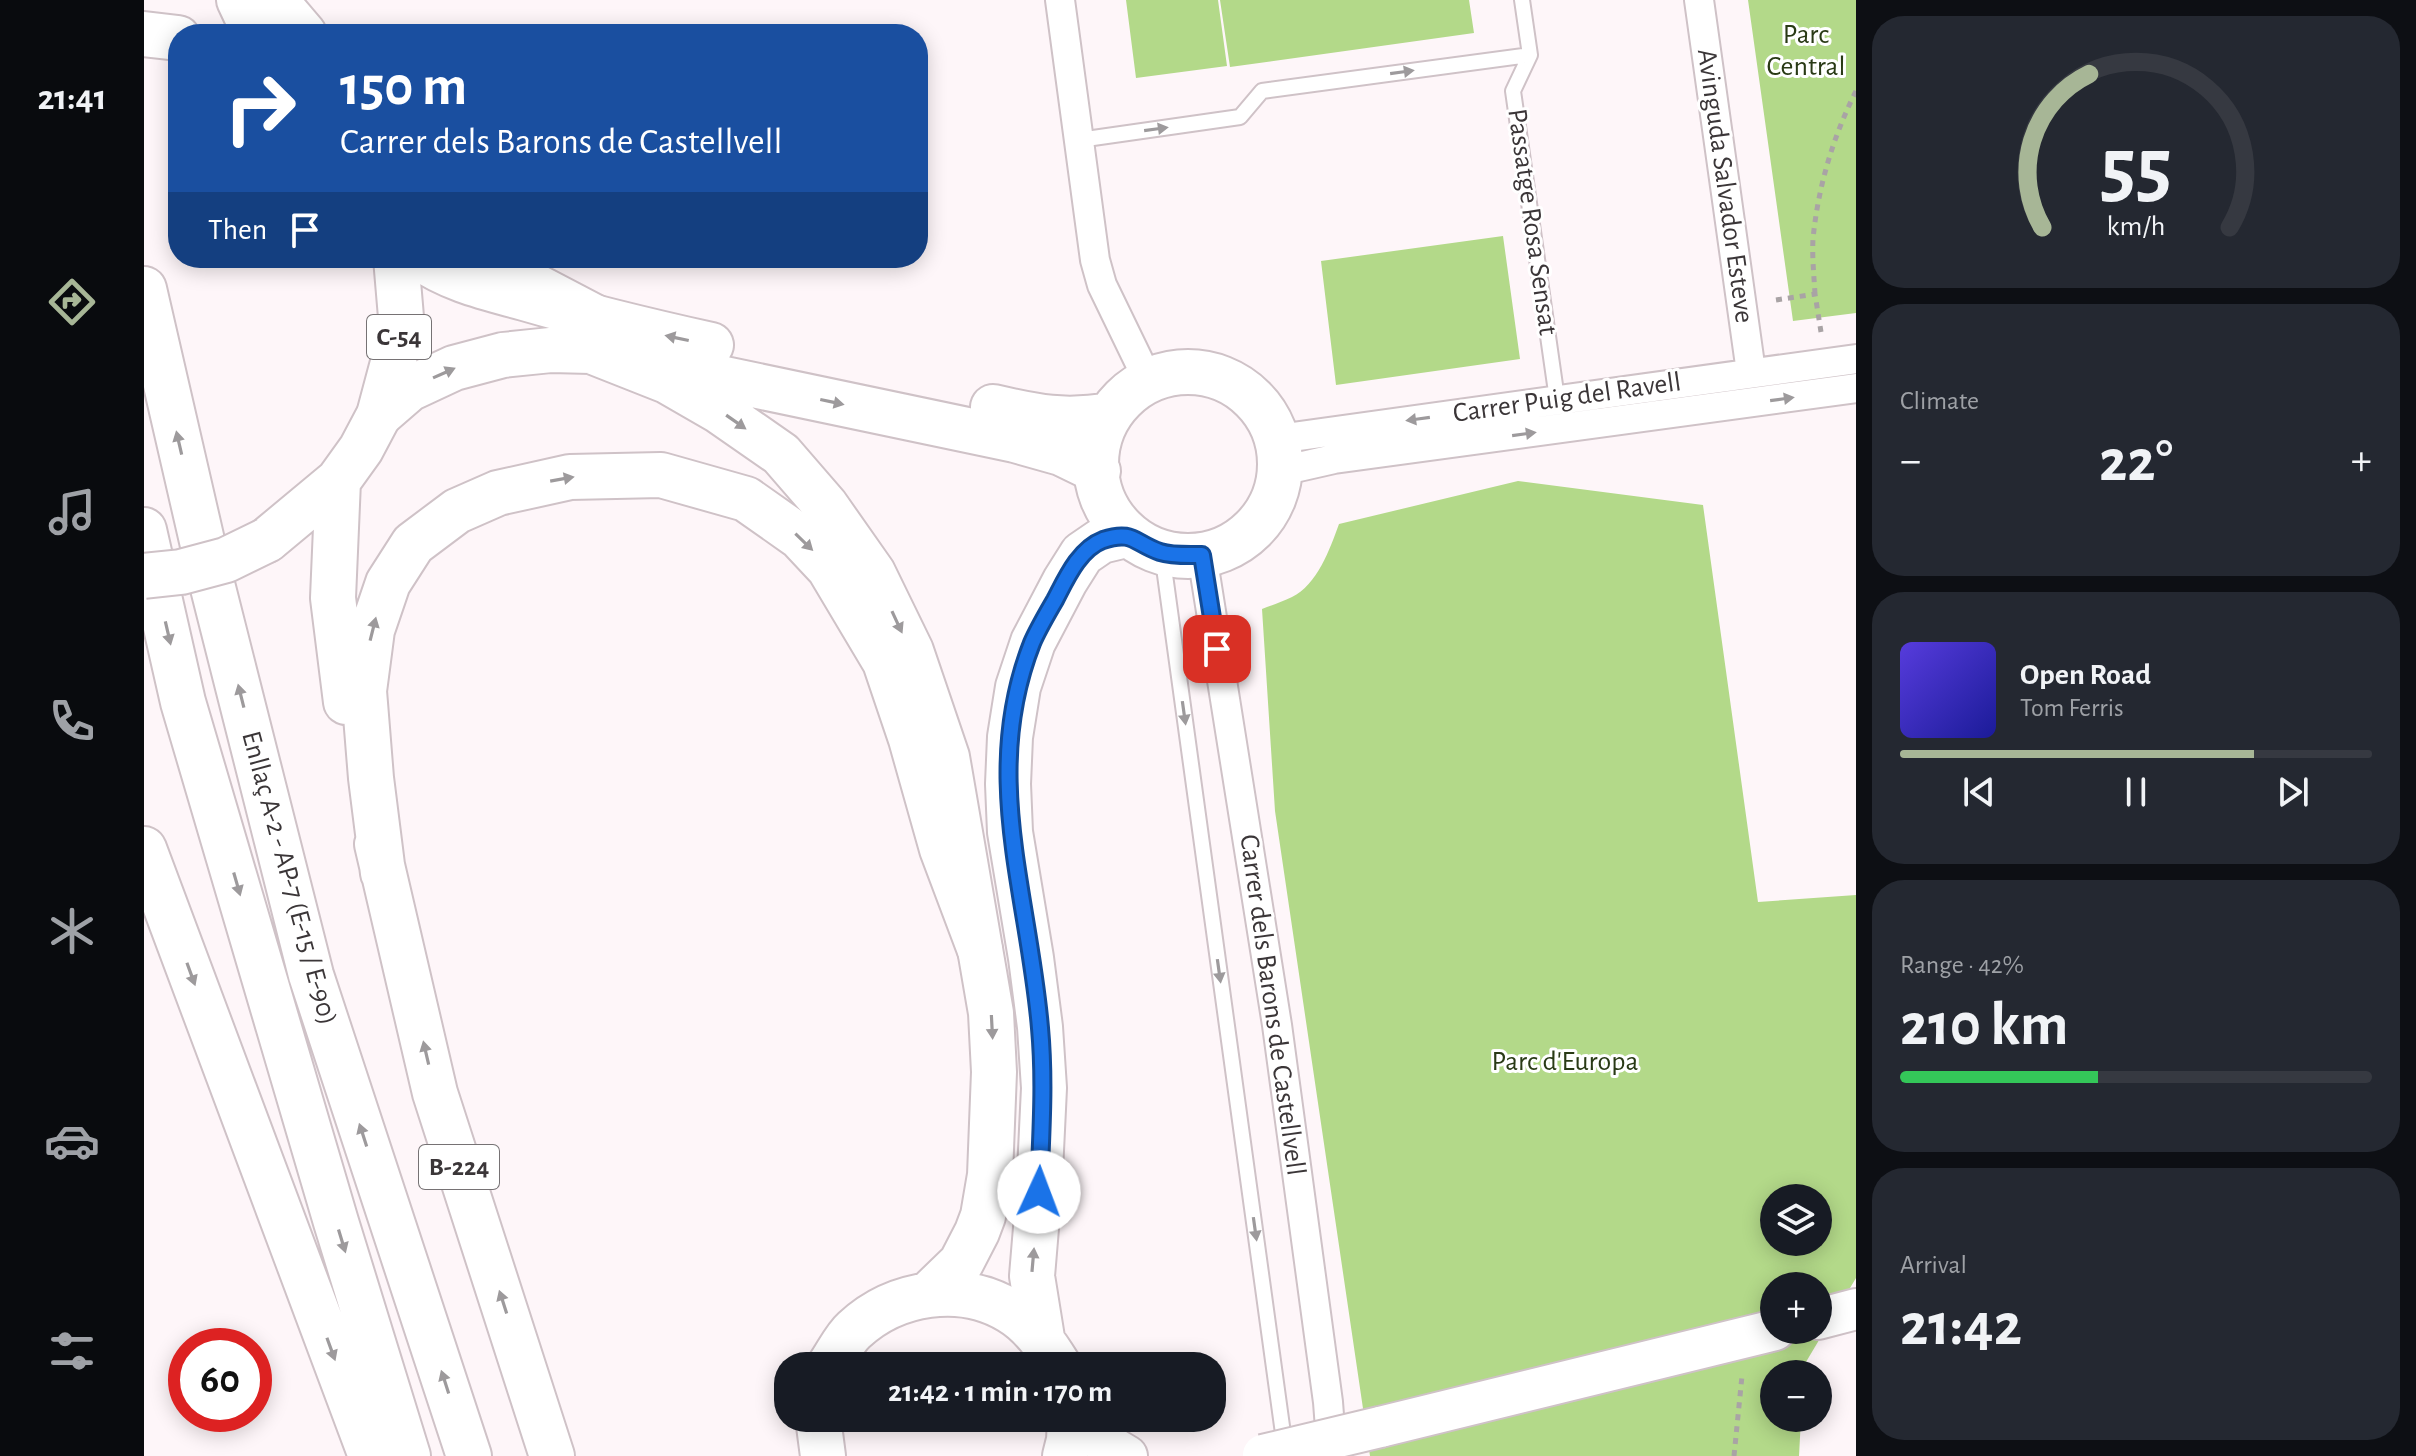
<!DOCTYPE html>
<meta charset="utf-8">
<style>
body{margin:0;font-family:"Alegreya Sans",sans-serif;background:#242831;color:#f1f3f6;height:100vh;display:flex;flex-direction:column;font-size:30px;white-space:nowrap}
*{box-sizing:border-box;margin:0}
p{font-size:26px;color:#9ea1a6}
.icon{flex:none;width:44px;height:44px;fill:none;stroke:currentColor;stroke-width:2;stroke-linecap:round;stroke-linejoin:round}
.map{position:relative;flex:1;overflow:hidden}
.drawer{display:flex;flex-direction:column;gap:16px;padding:16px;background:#0d0f14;width:560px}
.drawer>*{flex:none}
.top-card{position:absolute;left:24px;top:24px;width:760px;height:244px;border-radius:32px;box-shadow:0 4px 20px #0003;background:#1a4fa0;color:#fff;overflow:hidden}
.fabs{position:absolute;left:1616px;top:1184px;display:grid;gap:16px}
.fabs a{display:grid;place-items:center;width:72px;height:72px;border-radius:50%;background:#171b24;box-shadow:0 4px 20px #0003;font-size:40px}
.speed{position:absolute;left:24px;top:1328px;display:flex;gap:16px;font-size:40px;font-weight:700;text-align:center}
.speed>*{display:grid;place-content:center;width:104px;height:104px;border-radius:50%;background:#171b24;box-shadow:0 4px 20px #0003;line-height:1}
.speed .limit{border:12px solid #d22;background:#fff;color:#111}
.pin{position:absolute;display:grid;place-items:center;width:68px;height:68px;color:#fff;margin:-34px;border-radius:16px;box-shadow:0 4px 12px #0006}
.me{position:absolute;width:88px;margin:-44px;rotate:2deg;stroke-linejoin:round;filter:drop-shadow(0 0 6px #0008)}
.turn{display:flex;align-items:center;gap:28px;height:168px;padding:0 40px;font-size:36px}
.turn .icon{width:104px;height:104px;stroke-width:2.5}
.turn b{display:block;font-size:56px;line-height:68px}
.then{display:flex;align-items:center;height:76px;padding:0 40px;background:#0003;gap:16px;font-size:30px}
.big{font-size:60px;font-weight:600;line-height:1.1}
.drawer .widget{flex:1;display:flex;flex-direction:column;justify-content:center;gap:12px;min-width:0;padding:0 28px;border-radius:32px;background:#242831}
.drawer .dial{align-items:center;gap:0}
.dial svg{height:208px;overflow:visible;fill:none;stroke:#363941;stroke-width:7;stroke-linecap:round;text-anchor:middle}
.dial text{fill:#f1f3f6;stroke:none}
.song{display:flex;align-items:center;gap:24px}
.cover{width:96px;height:96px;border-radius:12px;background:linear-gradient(135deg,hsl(250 70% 55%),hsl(240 70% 35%))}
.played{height:8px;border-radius:4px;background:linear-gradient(90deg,#a7b696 75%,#363941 75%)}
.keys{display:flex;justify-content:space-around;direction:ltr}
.heat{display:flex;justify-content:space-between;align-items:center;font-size:44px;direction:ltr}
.charge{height:12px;border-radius:6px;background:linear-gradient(90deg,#34c759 42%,#363941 0)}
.trip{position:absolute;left:630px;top:1352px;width:452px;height:80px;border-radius:32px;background:#171b24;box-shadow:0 4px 20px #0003;font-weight:600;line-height:80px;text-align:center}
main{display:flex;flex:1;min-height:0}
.menu{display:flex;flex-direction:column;width:144px;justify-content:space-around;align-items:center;background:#090b0e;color:#9ea1a6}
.menu .icon{width:56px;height:56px}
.menu .selected{color:#a7b696}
.menu b{font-size:36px;color:#f1f3f6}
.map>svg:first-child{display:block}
</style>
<main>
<nav class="menu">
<b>21:41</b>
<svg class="icon selected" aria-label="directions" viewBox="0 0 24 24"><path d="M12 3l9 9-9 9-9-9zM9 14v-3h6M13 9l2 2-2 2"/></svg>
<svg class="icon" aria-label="music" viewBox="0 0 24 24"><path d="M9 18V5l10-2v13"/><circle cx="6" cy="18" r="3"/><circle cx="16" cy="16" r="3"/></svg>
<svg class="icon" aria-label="phone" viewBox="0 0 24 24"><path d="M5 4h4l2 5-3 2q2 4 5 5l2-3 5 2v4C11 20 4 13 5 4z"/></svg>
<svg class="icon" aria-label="climate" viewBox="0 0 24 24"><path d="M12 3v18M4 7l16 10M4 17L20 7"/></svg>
<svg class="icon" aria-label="car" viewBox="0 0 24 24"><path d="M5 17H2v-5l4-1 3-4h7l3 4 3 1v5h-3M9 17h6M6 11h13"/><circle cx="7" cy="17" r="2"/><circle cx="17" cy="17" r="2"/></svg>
<svg class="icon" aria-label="filters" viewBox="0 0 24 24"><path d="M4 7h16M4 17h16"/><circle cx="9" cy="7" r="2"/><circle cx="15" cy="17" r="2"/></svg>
</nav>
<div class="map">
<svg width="1712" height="1456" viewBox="0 0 1712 1456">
<rect width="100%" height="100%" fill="#fef6f9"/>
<path fill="#b3d989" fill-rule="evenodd" d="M 982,0 L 1074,0 L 1083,66 L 992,78 Z
M 1076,0 L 1325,0 L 1330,33 L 1086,67 Z
M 1604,0 L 1712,0 L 1712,313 L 1649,321 Z
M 1359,236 L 1376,359 L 1192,385 L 1177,261 Z
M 1374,481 L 1559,505 L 1614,902 L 1712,895 L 1712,1278 L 1659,1367 L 1658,1374 L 1630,1374 L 1630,1418 L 1657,1418 L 1655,1456 L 1226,1456 L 1131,811 L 1118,609 C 1128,605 1138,602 1148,597 C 1173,585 1186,549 1195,524 ZM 1630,1198 L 1674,1198 L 1674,1242 L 1630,1242 ZM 1630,1286 L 1674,1286 L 1674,1330 L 1630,1330 Z"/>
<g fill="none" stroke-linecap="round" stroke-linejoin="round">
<defs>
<path id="lane" d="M 1378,0 L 1386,55 L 1369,91 L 1413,399
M 935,140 L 1096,117 L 1118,91 L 1386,55
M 1018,553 L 1141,1448"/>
<path id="street" d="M 916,0 L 951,260 L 958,285 L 1004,380
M 1555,0 L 1607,372
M 1134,439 L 1712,359
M 1137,471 L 1190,459 L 1712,388
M 1058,555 L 1133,1025 L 1184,1402 L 1188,1455"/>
<path id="secondary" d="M 1674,1319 L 1712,1309
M 934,1418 L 948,1435 L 983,1456
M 1236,1427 L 1631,1330"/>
<path id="primary" d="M 276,258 C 307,280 344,288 380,298 C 442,316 504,331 567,345
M 447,351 L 523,381 L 575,411 L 637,454 L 682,506 L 729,573 L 767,651 L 803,757 L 847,1013 L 850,1072 L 846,1175 L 839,1216 L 833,1232 L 817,1263 L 785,1294
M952 464a92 92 0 1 1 184 0a92 92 0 1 1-184 0Z
M 849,407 C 892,417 921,423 966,415
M 235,415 L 265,389 L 310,368 L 359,355 L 407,350 L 447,351 L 871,440 L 917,453 L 954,471
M 898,1338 L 888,1276 L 895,1192 L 900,1088 L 896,1027 L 887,958 L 866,832 L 864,784 L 866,737 L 874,687 L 889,642 L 921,581 L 938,554 L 957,541 L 982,535
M 685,1366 C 693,1355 700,1339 710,1330 C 751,1292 817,1281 866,1311 C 888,1324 902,1345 915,1366
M 674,1418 L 679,1456
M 921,1456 L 925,1440 L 926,1418"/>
<path id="highway" d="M 95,0 L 111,34
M 131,0 L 160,34
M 0,34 L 34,38
M 346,258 L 376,278 L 460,322
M 0,289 L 67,580 L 167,975 L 325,1456
M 194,481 L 189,598 L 202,702
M 0,530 L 39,702 L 192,1222 L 264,1456
M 123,540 L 194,481 L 217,449 L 235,415 L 258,329 L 252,258
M 233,844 L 291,1093 L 408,1456
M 0,849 L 227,1456
M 239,873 L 227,778 L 220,691 L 228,630 L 244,583 L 269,544 L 313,511 L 354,493 L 426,477 L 517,475 L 602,499 L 656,537 L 685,568 L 741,662 L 767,739 L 798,849 L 836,950"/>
</defs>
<use href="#lane" stroke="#cfc2c7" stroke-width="18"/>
<use href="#street" stroke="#cfc2c7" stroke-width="32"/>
<use href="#secondary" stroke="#cfc2c7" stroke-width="44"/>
<use href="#primary" stroke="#cfc2c7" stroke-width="48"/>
<use href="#highway" stroke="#cfc2c7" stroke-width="48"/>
<path stroke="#a9a3a5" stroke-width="5" stroke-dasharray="6 6" stroke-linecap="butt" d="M 1671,294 C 1670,276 1668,257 1669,239 C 1674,187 1689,137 1712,91
M 1632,300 L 1671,294 L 1677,332
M 1590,1456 L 1598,1376"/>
<use href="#lane" stroke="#fff" stroke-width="14"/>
<use href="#street" stroke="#fff" stroke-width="28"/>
<use href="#secondary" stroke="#fff" stroke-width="40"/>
<use href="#primary" stroke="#fff" stroke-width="44"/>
<use href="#highway" stroke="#fff" stroke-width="44"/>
<defs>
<path id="secondary-bridge" d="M 1119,1455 L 1236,1427"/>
<path id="highway-bridge" d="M 0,576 L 37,572 L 82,560 L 123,540"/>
</defs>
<use href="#secondary-bridge" stroke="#cfc2c7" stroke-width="44" stroke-linecap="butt"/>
<use href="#highway-bridge" stroke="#cfc2c7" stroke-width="48" stroke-linecap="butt"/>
<use href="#secondary-bridge" stroke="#fff" stroke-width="40"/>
<use href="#highway-bridge" stroke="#fff" stroke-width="44"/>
</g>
<defs><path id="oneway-solid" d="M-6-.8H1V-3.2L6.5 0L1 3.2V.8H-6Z" transform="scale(2)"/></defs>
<g fill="#9d9a9c">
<use href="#oneway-solid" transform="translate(1258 72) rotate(-8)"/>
<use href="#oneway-solid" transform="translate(1012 129) rotate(-8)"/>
<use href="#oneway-solid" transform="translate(533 338) rotate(-168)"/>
<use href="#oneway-solid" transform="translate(300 373) rotate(-24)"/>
<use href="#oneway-solid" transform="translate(1638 399) rotate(-8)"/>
<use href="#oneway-solid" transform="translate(688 402) rotate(12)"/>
<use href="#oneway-solid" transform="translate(1274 419) rotate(172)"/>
<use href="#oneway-solid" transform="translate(592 422) rotate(35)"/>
<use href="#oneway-solid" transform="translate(1380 434) rotate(-8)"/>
<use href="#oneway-solid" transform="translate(35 443) rotate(-103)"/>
<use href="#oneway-solid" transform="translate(418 479) rotate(-10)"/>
<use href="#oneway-solid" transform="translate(660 542) rotate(44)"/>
<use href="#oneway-solid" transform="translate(753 622) rotate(65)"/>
<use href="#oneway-solid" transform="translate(229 629) rotate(-76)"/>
<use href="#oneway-solid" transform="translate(24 633) rotate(77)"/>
<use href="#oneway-solid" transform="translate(97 696) rotate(-104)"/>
<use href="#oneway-solid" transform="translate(1040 713) rotate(82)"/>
<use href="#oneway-solid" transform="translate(93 884) rotate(74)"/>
<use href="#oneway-solid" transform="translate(1075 971) rotate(82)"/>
<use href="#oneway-solid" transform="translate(47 974) rotate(70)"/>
<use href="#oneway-solid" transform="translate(848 1027) rotate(87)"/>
<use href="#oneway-solid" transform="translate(282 1053) rotate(-103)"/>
<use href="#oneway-solid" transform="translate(219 1135) rotate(-108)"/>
<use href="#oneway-solid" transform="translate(1111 1229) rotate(82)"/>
<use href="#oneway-solid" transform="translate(198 1241) rotate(73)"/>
<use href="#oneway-solid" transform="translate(889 1260) rotate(-85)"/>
<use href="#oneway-solid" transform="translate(359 1302) rotate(-108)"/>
<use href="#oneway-solid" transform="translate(187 1349) rotate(70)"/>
<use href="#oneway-solid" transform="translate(301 1382) rotate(-108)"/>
</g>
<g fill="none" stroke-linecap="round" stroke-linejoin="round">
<defs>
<path id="route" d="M 895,1192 C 897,1137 901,1083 896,1028 C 885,895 836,775 888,643 C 894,629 903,614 911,600 C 922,579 935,549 959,540 C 989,530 990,543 1016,552 C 1028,556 1045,555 1058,555 L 1073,649"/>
</defs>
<use href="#route" stroke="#114b97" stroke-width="20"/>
<use href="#route" stroke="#1a73e8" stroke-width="14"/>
</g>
<g text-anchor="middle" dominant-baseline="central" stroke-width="6" stroke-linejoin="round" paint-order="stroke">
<g fill="#fff" stroke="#767274" stroke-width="2">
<rect x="223" y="315" width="64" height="44" rx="6"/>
<rect x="275" y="1145" width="80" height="44" rx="6"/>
</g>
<g font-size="26" font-weight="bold" fill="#3b3638">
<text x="255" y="337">C-54</text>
<text x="315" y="1167">B-224</text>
</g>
<g font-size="28" fill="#293a15" stroke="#fff">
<text x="1662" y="35">Parc<tspan x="1662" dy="32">Central</tspan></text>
<text x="1421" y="1062">Parc d'Europa</text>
</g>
<g font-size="28" fill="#3b3638" stroke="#fff">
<text transform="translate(1581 186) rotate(82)">Avinguda Salvador Esteve</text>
<text transform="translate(1388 222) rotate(82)">Passatge Rosa Sensat</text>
<text transform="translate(1423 398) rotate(-8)">Carrer Puig del Ravell</text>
<text transform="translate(145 878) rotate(75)">Enllaç A-2 - AP-7 (E-15 / E-90)</text>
<text transform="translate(1128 1005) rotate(82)">Carrer dels Barons de Castellvell</text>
</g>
</g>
</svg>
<div class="fabs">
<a><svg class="icon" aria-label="layers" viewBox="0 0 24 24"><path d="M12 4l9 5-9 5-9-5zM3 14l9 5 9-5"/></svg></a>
<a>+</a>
<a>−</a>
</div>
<div class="speed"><div class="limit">60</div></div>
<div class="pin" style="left:1073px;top:649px;background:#d93025"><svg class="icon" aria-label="arrive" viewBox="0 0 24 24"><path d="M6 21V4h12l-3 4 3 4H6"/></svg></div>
<svg class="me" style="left:895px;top:1192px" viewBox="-20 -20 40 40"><circle r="19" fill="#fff"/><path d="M0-13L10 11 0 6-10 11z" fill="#1a73e8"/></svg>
<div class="trip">21:42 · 1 min · 170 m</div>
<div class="top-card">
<div class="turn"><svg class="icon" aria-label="right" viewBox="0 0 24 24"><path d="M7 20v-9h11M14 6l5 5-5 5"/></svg><div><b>150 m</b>Carrer dels Barons de Castellvell</div></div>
<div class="then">Then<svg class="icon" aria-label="arrive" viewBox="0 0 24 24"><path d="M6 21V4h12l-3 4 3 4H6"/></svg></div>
</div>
</div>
<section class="drawer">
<div class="widget dial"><svg viewBox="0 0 100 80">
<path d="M14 69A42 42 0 1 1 86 69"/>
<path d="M14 69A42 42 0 0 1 32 10" stroke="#a7b696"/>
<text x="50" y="56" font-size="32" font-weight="700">55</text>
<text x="50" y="72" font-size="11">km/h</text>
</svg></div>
<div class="widget"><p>Climate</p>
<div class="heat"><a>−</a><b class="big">22°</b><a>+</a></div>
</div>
<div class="widget">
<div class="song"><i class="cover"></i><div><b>Open Road</b><p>Tom Ferris</p></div></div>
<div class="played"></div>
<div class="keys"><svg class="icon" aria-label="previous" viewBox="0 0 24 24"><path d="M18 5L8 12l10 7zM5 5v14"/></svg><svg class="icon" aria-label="pause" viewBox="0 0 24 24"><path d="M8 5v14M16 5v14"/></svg><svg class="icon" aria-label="next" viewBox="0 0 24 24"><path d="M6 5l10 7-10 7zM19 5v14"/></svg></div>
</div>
<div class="widget"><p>Range · 42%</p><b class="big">210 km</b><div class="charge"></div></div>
<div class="widget"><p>Arrival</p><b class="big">21:42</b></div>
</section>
</main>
